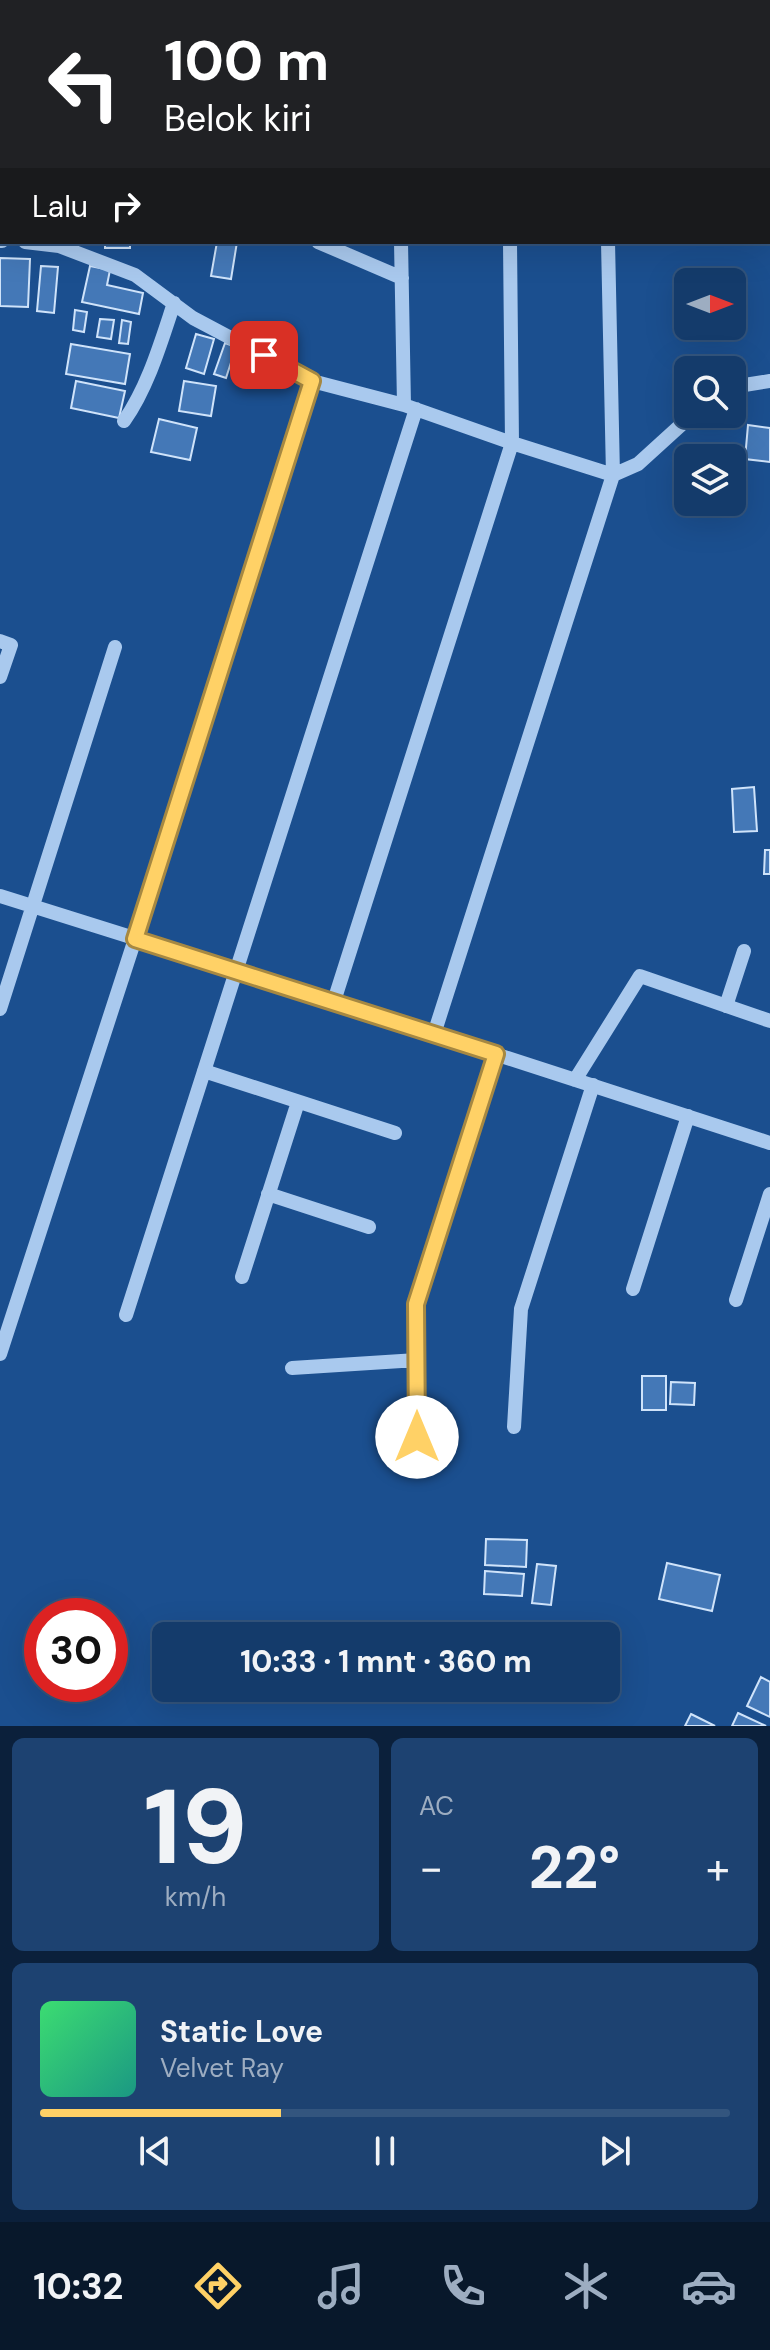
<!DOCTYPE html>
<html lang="id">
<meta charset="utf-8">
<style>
body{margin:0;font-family:"DM Sans",sans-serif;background:#1d4271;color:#f1f3f6;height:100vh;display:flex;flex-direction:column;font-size:30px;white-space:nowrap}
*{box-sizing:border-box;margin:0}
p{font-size:26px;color:#9dadc1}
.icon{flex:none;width:44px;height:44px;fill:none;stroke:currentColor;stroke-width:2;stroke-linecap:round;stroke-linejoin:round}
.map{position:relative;height:1726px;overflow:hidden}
.sheet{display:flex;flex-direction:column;gap:12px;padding:12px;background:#0b203b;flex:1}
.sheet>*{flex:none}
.guide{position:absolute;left:0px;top:0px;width:770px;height:244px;box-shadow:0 8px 32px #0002,0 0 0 2px #33557e;background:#202124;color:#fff;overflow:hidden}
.needle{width:52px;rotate:90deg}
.buttons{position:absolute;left:674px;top:268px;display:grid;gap:16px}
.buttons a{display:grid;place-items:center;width:72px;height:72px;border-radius:12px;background:#143b6b;box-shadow:0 8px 32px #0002,0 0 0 2px #33557e;font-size:40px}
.speed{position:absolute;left:24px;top:1598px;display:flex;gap:16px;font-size:40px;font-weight:700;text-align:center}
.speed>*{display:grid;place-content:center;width:104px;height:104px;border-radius:50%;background:#143b6b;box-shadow:0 8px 32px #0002,0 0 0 2px #33557e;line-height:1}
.speed .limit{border:12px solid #d22;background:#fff;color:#111}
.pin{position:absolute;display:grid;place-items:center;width:68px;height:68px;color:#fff;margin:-34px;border-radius:16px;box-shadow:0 4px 12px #0006}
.me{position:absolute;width:88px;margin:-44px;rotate:0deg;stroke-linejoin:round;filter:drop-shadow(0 0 6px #0008)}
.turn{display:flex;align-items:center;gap:28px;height:168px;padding:0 32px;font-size:36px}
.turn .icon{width:104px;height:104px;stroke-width:2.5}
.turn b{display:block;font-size:56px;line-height:68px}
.then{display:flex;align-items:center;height:76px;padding:0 32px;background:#0003;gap:16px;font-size:30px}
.big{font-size:60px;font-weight:800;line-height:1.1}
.sheet .tile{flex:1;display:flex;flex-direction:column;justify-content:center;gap:12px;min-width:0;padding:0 28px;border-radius:12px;background:#1d4271}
.sheet .dial{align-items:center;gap:0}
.dial b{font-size:104px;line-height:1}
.song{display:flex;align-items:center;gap:24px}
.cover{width:96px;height:96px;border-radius:12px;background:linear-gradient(135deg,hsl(140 70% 55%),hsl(170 70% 35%))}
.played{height:8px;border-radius:4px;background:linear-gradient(90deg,#ffd166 35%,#33557e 35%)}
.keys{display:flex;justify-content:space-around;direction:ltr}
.heat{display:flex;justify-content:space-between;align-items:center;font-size:44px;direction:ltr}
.sheet .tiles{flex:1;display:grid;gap:12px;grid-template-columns:1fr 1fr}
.tile:last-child{grid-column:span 2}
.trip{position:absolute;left:152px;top:1622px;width:468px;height:80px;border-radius:12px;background:#143b6b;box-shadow:0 8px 32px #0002,0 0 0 2px #33557e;font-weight:800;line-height:80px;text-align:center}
.tabs{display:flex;height:128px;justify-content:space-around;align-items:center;background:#08182b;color:#9dadc1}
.tabs .icon{width:56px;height:56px}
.tabs .on{color:#ffd166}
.tabs b{font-size:36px;color:#f1f3f6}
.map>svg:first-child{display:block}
</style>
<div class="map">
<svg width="770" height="1726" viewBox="0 0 770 1726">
<rect width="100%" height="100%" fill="#1b4f8f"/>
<path fill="#4478b7" stroke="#cfe3fa" stroke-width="2" d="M 97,0 L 140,0 L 97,2 Z
M 2,107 L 2,185 L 0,185 L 0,108 Z
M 105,242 L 130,242 L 130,248 L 105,248 Z
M 217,242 L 237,242 L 231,279 L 211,276 Z
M 0,258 L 30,259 L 28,307 L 0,306 Z
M 41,266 L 58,267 L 54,313 L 37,311 Z
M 90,266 L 110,270 L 107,285 L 143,293 L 139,314 L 82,302 Z
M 75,310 L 87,312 L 84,332 L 73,330 Z
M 100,319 L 114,320 L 111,339 L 97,337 Z
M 122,320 L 131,322 L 128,344 L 119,343 Z
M 196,334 L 214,339 L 204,374 L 186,368 Z
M 225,343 L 236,347 L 226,378 L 214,374 Z
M 71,344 L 130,354 L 125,384 L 66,374 Z
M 76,381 L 125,391 L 119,418 L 71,408 Z
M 184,381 L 216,386 L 211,416 L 179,411 Z
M 159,419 L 197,428 L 190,460 L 151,452 Z
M 748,425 L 770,428 L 770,462 L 745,459 Z
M 754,787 L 757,831 L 734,832 L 732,789 Z
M 765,850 L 770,850 L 770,874 L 764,874 Z
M 642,1376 L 666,1376 L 666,1410 L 642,1410 Z
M 671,1382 L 695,1383 L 694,1405 L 670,1404 Z
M 486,1539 L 527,1540 L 526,1567 L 485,1565 Z
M 667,1563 L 720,1575 L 712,1611 L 659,1599 Z
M 537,1564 L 556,1566 L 551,1605 L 532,1603 Z
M 485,1571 L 524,1574 L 522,1596 L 484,1594 Z
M 761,1677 L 770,1682 L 770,1717 L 747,1706 Z
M 738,1713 L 766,1726 L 732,1726 Z
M 691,1714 L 715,1726 L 685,1726 Z"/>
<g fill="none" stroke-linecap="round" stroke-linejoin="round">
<path stroke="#a9c9ee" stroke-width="14" d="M 398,0 L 398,2
M 508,0 L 508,2
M 67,2 L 69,0
M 0,241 L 2,241
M 25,242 L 59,246 L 135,275 L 193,318 L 312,381 L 404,405 L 512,443 L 613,475 L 638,464 L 693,414
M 318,242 L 402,278
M 401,242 L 404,405
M 732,387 L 770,381
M 124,421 C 148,387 161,342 174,303
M 0,641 L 11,645 L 0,677
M 0,896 L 236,970 L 770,1143
M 334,1001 L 512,443 L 510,242
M 726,1006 L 744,951
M 0,1009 L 115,647
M 434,1034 L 613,475 L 608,242
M 204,1071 L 395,1133
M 575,1080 L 640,976 L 770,1021
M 268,1194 L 369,1227
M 242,1277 L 298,1102
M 633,1289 L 688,1116
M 736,1300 L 770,1194
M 126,1315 L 416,409
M 0,1354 L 135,939 L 312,381
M 292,1368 L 417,1360
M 514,1427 L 521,1309 L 593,1085
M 417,1437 L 416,1304 L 496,1054"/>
</g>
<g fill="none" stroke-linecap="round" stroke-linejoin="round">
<defs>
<path id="route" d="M 264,355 L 312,381 L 135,939 L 496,1054 L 416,1304 L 417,1437"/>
</defs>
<use href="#route" stroke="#a68842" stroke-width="20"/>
<use href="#route" stroke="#ffd166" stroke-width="14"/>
</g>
</svg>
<div class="buttons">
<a><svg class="needle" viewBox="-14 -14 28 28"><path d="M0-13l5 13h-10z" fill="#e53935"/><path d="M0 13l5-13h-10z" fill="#9dadc1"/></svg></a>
<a><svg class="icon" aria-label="search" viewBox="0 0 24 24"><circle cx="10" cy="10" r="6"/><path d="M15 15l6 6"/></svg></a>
<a><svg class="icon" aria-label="layers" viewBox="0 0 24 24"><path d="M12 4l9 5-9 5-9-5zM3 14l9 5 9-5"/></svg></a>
</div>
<div class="speed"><div class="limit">30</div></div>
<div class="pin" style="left:264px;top:355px;background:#d93025"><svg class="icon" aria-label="arrive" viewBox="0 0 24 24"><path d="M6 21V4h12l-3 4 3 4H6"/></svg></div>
<svg class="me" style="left:417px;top:1437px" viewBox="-20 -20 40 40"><circle r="19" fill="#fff"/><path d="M0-13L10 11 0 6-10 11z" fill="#ffd166"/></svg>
<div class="trip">10:33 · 1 mnt · 360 m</div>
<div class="guide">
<div class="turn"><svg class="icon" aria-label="left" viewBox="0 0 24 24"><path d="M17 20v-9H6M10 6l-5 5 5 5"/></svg><div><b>100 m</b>Belok kiri</div></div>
<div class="then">Lalu<svg class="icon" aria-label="right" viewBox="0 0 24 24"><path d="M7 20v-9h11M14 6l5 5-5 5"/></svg></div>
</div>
</div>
<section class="sheet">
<div class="tiles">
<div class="tile dial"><b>19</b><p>km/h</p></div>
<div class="tile"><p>AC</p>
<div class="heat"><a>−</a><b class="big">22°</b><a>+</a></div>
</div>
<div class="tile">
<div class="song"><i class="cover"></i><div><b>Static Love</b><p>Velvet Ray</p></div></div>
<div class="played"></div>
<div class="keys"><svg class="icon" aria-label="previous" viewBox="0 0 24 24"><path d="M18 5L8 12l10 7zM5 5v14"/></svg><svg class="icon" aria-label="pause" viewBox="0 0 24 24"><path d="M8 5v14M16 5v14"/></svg><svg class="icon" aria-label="next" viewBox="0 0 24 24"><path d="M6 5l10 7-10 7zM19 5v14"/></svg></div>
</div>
</div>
</section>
<nav class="tabs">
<b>10:32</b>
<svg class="icon on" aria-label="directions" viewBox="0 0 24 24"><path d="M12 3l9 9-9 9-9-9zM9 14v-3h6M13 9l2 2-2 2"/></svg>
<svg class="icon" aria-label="music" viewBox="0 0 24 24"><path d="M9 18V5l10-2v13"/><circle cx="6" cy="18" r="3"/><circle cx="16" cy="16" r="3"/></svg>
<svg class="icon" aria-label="phone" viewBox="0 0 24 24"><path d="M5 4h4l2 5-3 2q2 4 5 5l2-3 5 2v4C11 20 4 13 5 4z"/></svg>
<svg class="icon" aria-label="climate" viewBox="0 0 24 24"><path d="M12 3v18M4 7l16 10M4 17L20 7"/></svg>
<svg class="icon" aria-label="car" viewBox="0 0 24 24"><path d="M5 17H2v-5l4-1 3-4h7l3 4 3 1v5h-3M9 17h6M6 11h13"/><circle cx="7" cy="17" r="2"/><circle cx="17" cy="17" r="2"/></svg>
</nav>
